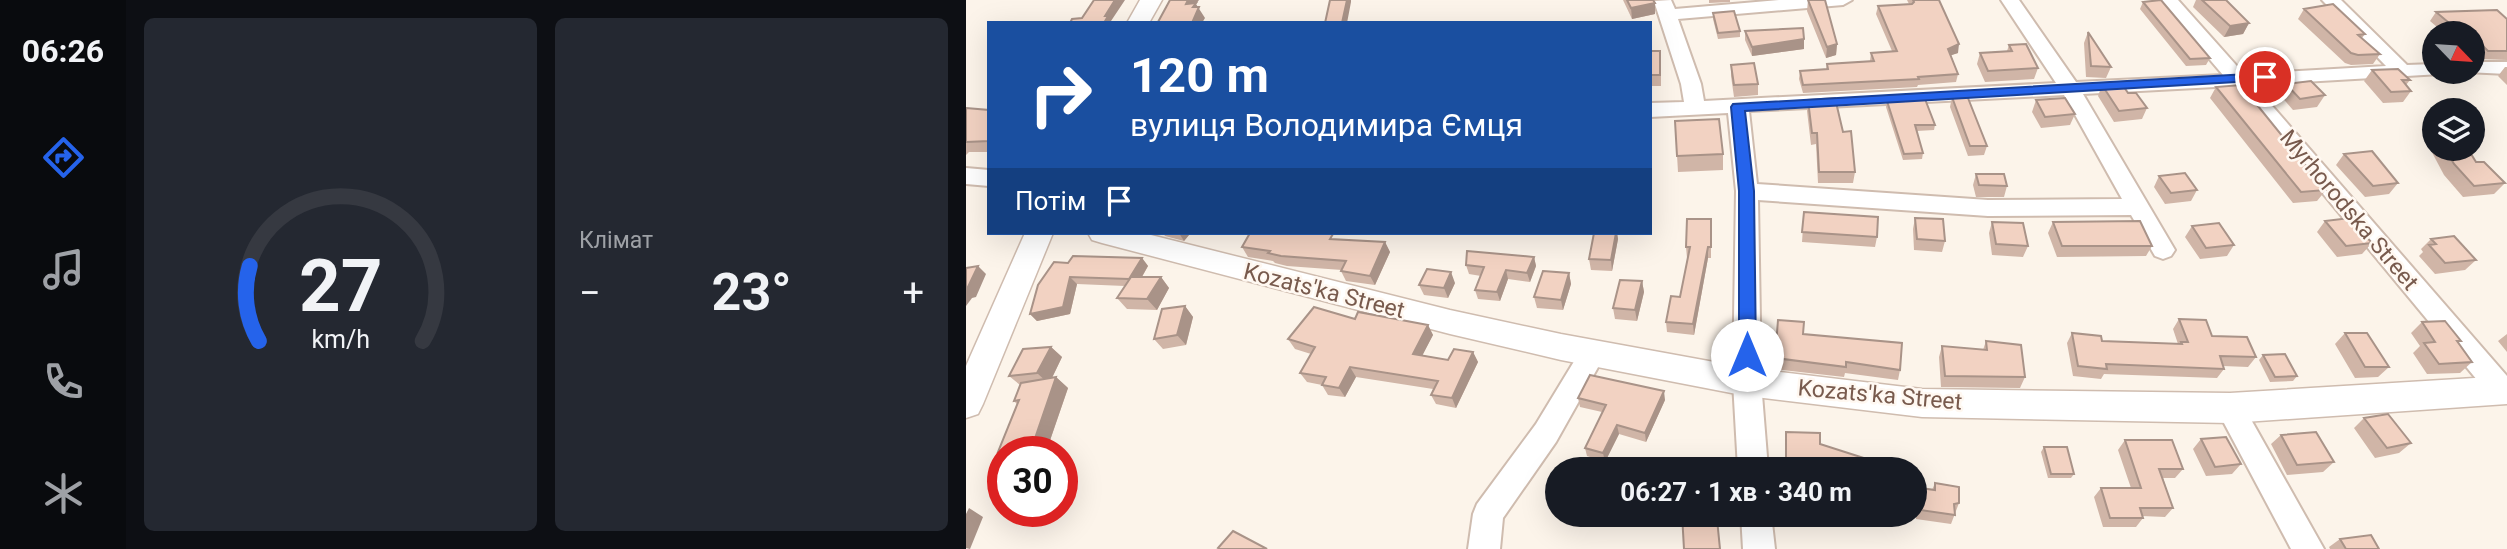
<!DOCTYPE html>
<html lang="uk">
<meta charset="utf-8">
<style>
body{margin:0;font-family:Roboto,sans-serif;background:#242831;color:#f1f3f6;height:100vh;display:flex;flex-direction:column;font-size:26px;white-space:nowrap}
*{box-sizing:border-box;margin:0}
p{font-size:23px;color:#9ea1a6}
.icon{flex:none;width:38px;height:38px;fill:none;stroke:currentColor;stroke-width:2;stroke-linecap:round;stroke-linejoin:round}
.map{position:relative;flex:1;overflow:hidden}
.side{display:flex;flex-direction:column;gap:18px;padding:18px;background:#0d0f14;width:840px}
.side>*{flex:none}
.top-card{position:absolute;left:21px;top:21px;width:665px;height:214px;border-radius:0px;box-shadow:0 7px 28px #0002;background:#1a4fa0;color:#fff;overflow:hidden}
.needle{width:46px;rotate:115deg}
.fabs{position:absolute;left:1456px;top:21px;display:grid;gap:14px}
.fabs a{display:grid;place-items:center;width:63px;height:63px;border-radius:50%;background:#171b24;box-shadow:0 7px 28px #0002;font-size:35px}
.speed{position:absolute;left:21px;top:436px;display:flex;gap:14px;font-size:35px;font-weight:700;text-align:center}
.speed>*{display:grid;place-content:center;width:91px;height:91px;border-radius:50%;background:#171b24;box-shadow:0 7px 28px #0002;line-height:1}
.speed .limit{border:10px solid #d22;background:#fff;color:#111}
.pin{position:absolute;display:grid;place-items:center;width:60px;height:60px;color:#fff;margin:-30px;border:4px solid #fff;border-radius:50%;box-shadow:0 2px 7px #0007}
.me{position:absolute;width:77px;margin:-38px;rotate:0deg;stroke-linejoin:round;filter:drop-shadow(0 0 5px #0008)}
.turn{display:flex;align-items:center;gap:24px;height:147px;padding:0 28px;font-size:32px}
.turn .icon{width:91px;height:91px;stroke-width:2.5}
.turn b{display:block;font-size:49px;line-height:60px}
.then{display:flex;align-items:center;height:66px;padding:0 28px;background:#0003;gap:14px;font-size:26px}
.big{font-size:52px;font-weight:700;line-height:1.1}
.side .widget{flex:1;display:flex;flex-direction:column;justify-content:center;gap:10px;min-width:0;padding:0 24px;border-radius:10px;background:#242831}
.side .dial{align-items:center;gap:0}
.dial svg{height:182px;overflow:visible;fill:none;stroke:#363941;stroke-width:7;stroke-linecap:round;text-anchor:middle}
.dial text{fill:#f1f3f6;stroke:none}
.heat{display:flex;justify-content:space-between;align-items:center;font-size:38px;direction:ltr}
.side .tiles{flex:1;display:grid;gap:18px;grid-template-columns:repeat(2,1fr)}
.trip{position:absolute;left:579px;top:457px;width:382px;height:70px;border-radius:35px;background:#171b24;box-shadow:0 7px 28px #0002;font-weight:700;line-height:70px;text-align:center}
main{display:flex;flex:1;min-height:0}
.dock{display:flex;flex-direction:column;width:126px;justify-content:space-around;align-items:center;background:#090b0e;color:#9ea1a6}
.dock .icon{width:49px;height:49px}
.dock .current{color:#2563eb}
.dock b{font-size:32px;color:#f1f3f6}
.map>svg:first-child{display:block}
</style>
<main>
<nav class="dock">
<b>06:26</b>
<svg class="icon current" aria-label="directions" viewBox="0 0 24 24"><path d="M12 3l9 9-9 9-9-9zM9 14v-3h6M13 9l2 2-2 2"/></svg>
<svg class="icon" aria-label="music" viewBox="0 0 24 24"><path d="M9 18V5l10-2v13"/><circle cx="6" cy="18" r="3"/><circle cx="16" cy="16" r="3"/></svg>
<svg class="icon" aria-label="phone" viewBox="0 0 24 24"><path d="M5 4h4l2 5-3 2q2 4 5 5l2-3 5 2v4C11 20 4 13 5 4z"/></svg>
<svg class="icon" aria-label="climate" viewBox="0 0 24 24"><path d="M12 3v18M4 7l16 10M4 17L20 7"/></svg>
</nav>
<section class="side">
<div class="tiles">
<div class="widget dial"><svg viewBox="0 0 100 80">
<path d="M14 69A42 42 0 1 1 86 69"/>
<path d="M14 69A42 42 0 0 1 10 36" stroke="#2563eb"/>
<text x="50" y="56" font-size="32" font-weight="700">27</text>
<text x="50" y="72" font-size="11">km/h</text>
</svg></div>
<div class="widget"><p>Клімат</p>
<div class="heat"><a>−</a><b class="big">23°</b><a>+</a></div>
</div>
</div>
</section>
<div class="map">
<svg width="1541" height="549" viewBox="0 0 1541 549">
<rect width="100%" height="100%" fill="#fcf4ea"/>
<g fill="none" stroke-linecap="round" stroke-linejoin="round">
<defs>
<path id="minor" d="M 705,0 L 709,9 L 813,0 L 886,0 L 877,5 L 712,19 L 735,84 L 738,101 L 1090,83 L 1035,0 L 1053,0 L 1110,82 L 1257,75 L 1193,0 L 1212,0 L 1278,74 L 1420,66 L 1356,0 L 1375,0 L 1441,65 L 1468,64 L 1468,72 L 1477,72 L 1475,74 L 1288,85 L 1541,376 L 1541,400 L 1536,402 L 1526,398 L 1268,86 L 1117,94 L 1209,250 L 1205,256 L 1197,259 L 1189,256 L 1165,215 L 1022,216 L 792,200 L 795,382 L 802,469 L 772,469 L 767,382 L 770,191 L 762,113 L 684,117 L 684,103 L 718,102 L 715,84 L 688,1 ZM 1098,95 L 1156,199 L 1022,200 L 791,184 L 783,111 Z
M 1507,62 L 1541,62 L 1541,74 L 1500,72 L 1507,72 Z
M 0,168 L 23,170 L 23,186 L 0,184 Z
M 627,342 L 636,345 L 640,353 L 590,442 L 537,518 L 534,549 L 502,549 L 507,514 L 511,504 L 570,424 L 618,345 Z
M 1264,396 L 1274,400 L 1358,549 L 1325,549 L 1250,408 L 1254,400 Z
M 775,514 L 805,514 L 809,549 L 777,549 Z"/>
<path id="tertiary" d="M 174,0 L 196,0 L 183,23 L 161,23 Z
M 59,233 L 87,233 L 17,404 L 12,414 L 0,418 L 0,366 Z
M 122,233 L 177,233 L 484,310 L 595,334 L 781,368 L 956,389 L 1264,393 L 1541,376 L 1541,404 L 1264,423 L 956,417 L 781,396 L 595,360 L 484,334 L 136,243 L 126,240 Z"/>
</defs>
<use href="#minor" stroke="#cfbcaf" stroke-width="4"/>
<use href="#tertiary" stroke="#cfbcaf" stroke-width="3"/>
<use href="#minor" fill="#fff" fill-rule="evenodd"/>
<use href="#tertiary" fill="#fff" fill-rule="evenodd"/>
</g>
<path fill="#d0b5a7" d="M 657,0 L 687,0 L 689,14 L 666,19 Z
M 743,0 L 764,0 L 764,2 L 743,3 Z
M 842,0 L 871,44 L 870,55 L 860,58 L 841,11 Z
M 941,0 L 973,0 L 992,53 L 985,55 L 992,74 L 990,82 L 952,85 L 951,87 L 837,93 L 833,79 L 834,71 L 860,69 L 861,64 L 904,61 L 905,53 L 926,51 L 910,14 L 912,6 L 943,4 Z
M 1230,0 L 1260,0 L 1283,23 L 1277,34 L 1258,37 L 1227,7 Z
M 1177,2 L 1244,58 L 1240,65 L 1220,66 L 1174,9 Z
M 1338,9 L 1399,34 L 1396,38 L 1414,54 L 1407,64 L 1385,65 L 1379,63 L 1332,19 Z
M 1470,12 L 1541,19 L 1541,60 L 1515,59 L 1508,53 L 1507,53 L 1507,33 L 1478,33 L 1464,21 Z
M 747,13 L 774,31 L 774,37 L 752,39 L 747,19 Z
M 779,31 L 838,49 L 786,56 L 779,40 Z
M 1122,32 L 1145,67 L 1140,78 L 1120,77 L 1118,43 Z
M 1043,45 L 1072,68 L 1068,79 L 1019,82 L 1011,64 L 1014,53 L 1041,51 Z
M 684,51 L 695,62 L 695,86 L 684,86 Z
M 765,65 L 792,84 L 792,95 L 768,97 L 765,76 Z
M 1539,67 L 1541,67 L 1541,85 L 1532,76 Z
M 1406,70 L 1444,80 L 1440,85 L 1445,91 L 1437,102 L 1417,103 L 1398,81 Z
M 1320,84 L 1359,95 L 1351,107 L 1327,110 L 1314,95 Z
M 1136,85 L 1162,93 L 1181,108 L 1176,119 L 1148,122 L 1132,96 Z
M 1250,87 L 1360,190 L 1351,201 L 1327,203 L 1244,98 Z
M 986,97 L 1021,146 L 1018,155 L 1002,156 L 984,107 Z
M 842,100 L 877,132 L 889,172 L 887,183 L 852,183 L 850,144 L 845,145 L 841,111 Z
M 1070,100 L 1109,114 L 1104,125 L 1075,128 L 1066,112 Z
M 921,101 L 969,125 L 968,130 L 951,131 L 957,153 L 956,159 L 937,160 L 920,107 Z
M 0,108 L 23,110 L 23,152 L 3,152 L 0,155 Z
M 709,121 L 757,154 L 757,170 L 712,172 Z
M 1468,133 L 1468,149 L 1502,149 L 1510,162 L 1539,183 L 1528,194 L 1497,197 L 1478,175 L 1461,143 Z
M 1378,154 L 1432,183 L 1423,194 L 1399,197 L 1370,165 Z
M 1010,174 L 1041,186 L 1038,197 L 1010,197 L 1007,185 Z
M 1193,176 L 1231,190 L 1225,201 L 1199,204 L 1188,187 Z
M 838,212 L 911,237 L 909,247 L 836,242 Z
M 949,218 L 979,241 L 976,252 L 948,250 L 947,229 Z
M 745,219 L 745,258 L 742,258 L 728,335 L 701,332 L 700,322 L 714,297 L 722,258 L 721,258 L 720,247 Z
M 1359,221 L 1406,243 L 1396,254 L 1371,257 L 1351,232 Z
M 1026,222 L 1062,246 L 1057,257 L 1026,255 L 1023,233 Z
M 1087,222 L 1186,246 L 1180,256 L 1091,257 L 1082,233 Z
M 1226,226 L 1268,245 L 1261,256 L 1234,259 L 1219,237 Z
M 197,233 L 229,233 L 227,235 L 223,235 L 218,241 L 199,236 Z
M 628,233 L 651,233 L 652,239 L 646,271 L 625,270 L 623,259 Z
M 369,239 L 419,242 L 424,252 L 409,285 L 380,281 L 375,271 L 376,270 L 321,266 L 309,263 L 307,261 L 282,257 L 276,247 Z
M 1465,239 L 1510,260 L 1499,270 L 1469,274 L 1453,256 L 1457,252 L 1455,249 Z
M 568,257 L 570,266 L 564,282 L 542,279 L 534,301 L 512,299 L 509,290 L 515,276 L 503,274 L 500,265 Z
M 176,258 L 182,266 L 176,277 L 195,277 L 203,288 L 191,310 L 161,309 L 151,298 L 159,286 L 111,284 L 104,314 L 71,321 L 64,314 L 102,263 Z
M 603,273 L 605,284 L 597,310 L 571,308 L 568,297 Z
M 676,281 L 678,292 L 671,321 L 649,319 L 647,308 Z
M 489,283 L 482,298 L 458,295 L 453,285 Z
M 219,306 L 227,317 L 220,345 L 197,349 L 188,339 Z
M 389,319 L 462,325 L 467,335 L 456,355 L 482,360 L 507,352 L 512,362 L 490,408 L 470,404 L 465,395 L 467,389 L 390,377 L 379,397 L 362,395 L 356,385 L 341,382 L 334,373 L 345,354 L 329,349 L 322,339 Z
M 1213,319 L 1246,336 L 1290,357 L 1282,367 L 1257,366 L 1258,369 L 1251,378 L 1138,374 L 1135,379 L 1107,376 L 1101,343 L 1106,333 L 1136,341 L 1212,344 L 1207,329 Z
M 812,320 L 837,334 L 934,370 L 932,380 L 879,373 L 878,377 L 808,369 Z
M 1456,322 L 1495,341 L 1492,343 L 1506,362 L 1494,373 L 1461,374 L 1447,353 L 1454,346 L 1445,333 Z
M 1379,333 L 1423,367 L 1412,377 L 1389,378 L 1369,344 Z
M 1541,334 L 1541,352 L 1532,341 Z
M 1020,341 L 1059,377 L 1054,388 L 975,387 L 973,357 L 976,346 L 1017,350 Z
M 85,347 L 96,357 L 86,378 L 90,377 L 102,388 L 80,452 L 37,452 L 37,456 L 32,452 L 51,404 L 48,401 L 54,385 L 43,376 Z
M 1297,355 L 1331,376 L 1327,381 L 1304,382 L 1293,360 Z
M 612,398 L 699,400 L 680,442 L 653,434 L 639,462 L 621,456 L 619,448 L 636,412 L 614,407 Z
M 1398,418 L 1445,443 L 1433,453 L 1409,458 L 1388,428 Z
M 820,432 L 854,444 L 904,460 L 903,469 L 819,469 Z
M 1315,435 L 1368,462 L 1357,472 L 1321,475 L 1305,444 Z
M 1235,439 L 1275,464 L 1266,474 L 1240,476 L 1227,449 Z
M 1159,440 L 1217,469 L 1209,478 L 1197,478 L 1207,508 L 1199,517 L 1176,516 L 1177,518 L 1170,527 L 1137,527 L 1128,497 L 1135,488 L 1165,488 L 1152,450 Z
M 1078,447 L 1108,474 L 1105,478 L 1082,478 L 1075,452 Z
M 969,483 L 993,503 L 985,524 L 950,519 L 951,497 L 954,488 L 966,490 Z
M 1374,539 L 1413,549 L 1364,549 L 1363,547 Z"/>
<path fill="#a99388" d="M 149,0 L 159,0 L 145,21 L 146,23 L 138,23 L 139,16 Z
M 222,0 L 233,0 L 230,4 L 239,18 L 236,23 L 226,23 L 220,4 Z
M 381,0 L 385,0 L 385,2 L 381,23 L 376,23 Z
M 689,3 L 689,14 L 666,19 L 665,8 Z
M 1283,23 L 1277,34 L 1258,37 L 1264,26 Z
M 838,39 L 838,49 L 786,56 L 786,47 Z
M 871,44 L 870,55 L 860,58 L 861,47 Z
M 993,44 L 992,53 L 980,57 L 982,49 Z
M 213,233 L 222,233 L 223,235 L 218,241 Z
M 650,233 L 651,233 L 652,239 L 646,271 L 645,260 Z
M 419,242 L 424,252 L 409,285 L 404,276 Z
M 742,247 L 742,258 L 728,335 L 727,324 Z
M 568,257 L 570,266 L 564,282 L 561,273 Z
M 176,258 L 182,266 L 170,287 L 163,279 Z
M 12,266 L 20,274 L 10,297 L 6,298 L 0,306 L 0,289 Z
M 540,270 L 542,279 L 534,301 L 531,292 Z
M 485,272 L 489,283 L 482,298 L 478,288 Z
M 603,273 L 605,284 L 597,310 L 595,300 Z
M 104,277 L 111,284 L 104,314 L 71,321 L 64,314 Z
M 195,277 L 203,288 L 191,310 L 181,299 Z
M 676,281 L 678,292 L 671,321 L 669,310 Z
M 219,306 L 227,317 L 220,345 L 211,335 Z
M 462,325 L 467,335 L 452,364 L 447,354 Z
M 85,347 L 96,357 L 83,384 L 71,373 Z
M 507,352 L 512,362 L 490,408 L 486,398 Z
M 384,367 L 390,377 L 379,397 L 373,388 Z
M 90,377 L 102,388 L 80,452 L 73,452 L 66,447 Z
M 698,391 L 699,400 L 680,442 L 679,433 Z
M 651,425 L 653,434 L 639,462 L 637,453 Z
M 3,508 L 17,517 L 4,549 L 0,548 L 0,514 Z"/>
<path fill="#f2d2c2" stroke="#a99388" stroke-width="2" d="M 128,0 L 149,0 L 139,16 L 142,16 L 138,23 L 104,23 L 106,19 L 116,18 Z
M 204,0 L 222,0 L 220,4 L 230,3 L 227,7 L 233,7 L 226,23 L 183,23 L 192,22 Z
M 364,0 L 381,0 L 376,23 L 359,23 Z
M 661,0 L 687,0 L 689,3 L 665,8 Z
M 842,0 L 859,0 L 871,44 L 861,47 Z
M 947,0 L 973,0 L 993,44 L 982,49 L 992,74 L 952,77 L 953,79 L 837,85 L 834,71 L 862,69 L 861,64 L 908,61 L 905,53 L 931,51 L 912,6 L 946,4 L 948,2 Z
M 1195,0 L 1244,58 L 1224,59 L 1177,2 Z
M 1236,0 L 1260,0 L 1283,23 L 1264,26 Z
M 1367,4 L 1399,34 L 1392,35 L 1414,54 L 1392,55 L 1385,53 L 1338,9 Z
M 1531,10 L 1541,19 L 1541,51 L 1522,51 L 1515,44 L 1508,45 L 1507,33 L 1495,33 L 1470,12 Z
M 768,11 L 774,31 L 752,33 L 747,13 Z
M 837,28 L 838,39 L 786,47 L 779,31 Z
M 1122,32 L 1145,67 L 1125,66 Z
M 1060,44 L 1072,68 L 1022,71 L 1014,53 L 1046,51 L 1043,45 Z
M 684,51 L 694,51 L 694,75 L 684,75 Z
M 788,63 L 792,84 L 768,85 L 765,65 Z
M 1432,69 L 1444,80 L 1436,80 L 1445,91 L 1425,92 L 1406,70 Z
M 1345,81 L 1359,95 L 1334,99 L 1320,84 Z
M 1156,84 L 1162,93 L 1170,93 L 1181,108 L 1153,111 L 1136,85 Z
M 1275,85 L 1360,190 L 1335,192 L 1250,87 Z
M 1000,93 L 1021,146 L 1004,146 L 986,97 Z
M 869,98 L 877,132 L 885,131 L 889,172 L 853,172 L 851,133 L 846,133 L 842,100 Z
M 1099,98 L 1109,114 L 1079,117 L 1070,100 Z
M 959,99 L 969,125 L 949,125 L 957,153 L 938,154 L 921,101 Z
M 0,108 L 23,110 L 23,141 L 0,142 Z
M 753,119 L 757,154 L 711,156 L 709,121 Z
M 1479,149 L 1502,149 L 1510,162 L 1518,162 L 1539,183 L 1508,186 L 1488,164 Z
M 1406,151 L 1432,183 L 1407,186 L 1378,154 Z
M 1219,173 L 1231,190 L 1205,193 L 1193,176 Z
M 1010,174 L 1038,174 L 1041,186 L 1013,185 Z
M 838,212 L 912,217 L 911,237 L 836,232 Z
M 949,218 L 977,219 L 979,241 L 951,239 Z
M 1384,218 L 1406,243 L 1380,246 L 1359,221 Z
M 721,219 L 745,219 L 745,247 L 742,247 L 727,324 L 700,322 L 705,296 L 714,297 L 724,247 L 720,247 Z
M 1174,221 L 1186,246 L 1096,246 L 1087,222 Z
M 1026,222 L 1057,223 L 1062,246 L 1030,244 Z
M 1253,223 L 1268,245 L 1240,248 L 1226,226 Z
M 284,233 L 346,233 L 367,234 L 364,239 L 419,242 L 404,276 L 375,271 L 380,261 L 315,256 L 302,253 L 304,251 L 276,247 Z
M 628,233 L 650,233 L 645,260 L 623,259 Z
M 1488,236 L 1510,260 L 1479,263 L 1463,245 L 1470,244 L 1465,239 Z
M 501,251 L 568,257 L 561,273 L 540,270 L 531,292 L 509,290 L 518,267 L 500,265 Z
M 107,256 L 176,258 L 163,279 L 104,277 L 97,307 L 64,314 L 72,285 L 88,262 L 102,263 Z
M 12,266 L 1,289 L 0,289 L 0,268 Z
M 461,269 L 485,272 L 478,288 L 453,285 Z
M 577,271 L 603,273 L 595,300 L 568,297 Z
M 165,277 L 195,277 L 181,299 L 151,298 Z
M 654,280 L 676,281 L 669,310 L 647,308 Z
M 219,306 L 211,335 L 188,339 L 196,309 Z
M 348,307 L 389,319 L 392,312 L 462,325 L 447,354 L 482,360 L 488,349 L 507,352 L 486,398 L 465,395 L 472,381 L 384,367 L 373,388 L 356,385 L 360,377 L 334,373 L 349,347 L 322,339 Z
M 1213,319 L 1240,320 L 1246,336 L 1281,337 L 1290,357 L 1254,356 L 1258,369 L 1140,364 L 1141,369 L 1112,366 L 1106,333 L 1135,336 L 1136,341 L 1216,344 L 1215,342 L 1222,342 Z
M 812,320 L 838,322 L 837,334 L 936,343 L 934,370 L 880,362 L 880,367 L 809,358 Z
M 1479,321 L 1495,341 L 1491,341 L 1506,362 L 1473,364 L 1458,343 L 1469,342 L 1456,322 Z
M 1379,333 L 1401,333 L 1423,367 L 1399,367 Z
M 1020,341 L 1055,345 L 1059,377 L 979,376 L 976,346 L 1021,350 Z
M 85,347 L 71,373 L 43,376 L 57,349 Z
M 1319,354 L 1331,376 L 1309,377 L 1297,355 Z
M 624,375 L 698,391 L 679,433 L 651,425 L 637,453 L 619,448 L 640,405 L 612,398 Z
M 90,377 L 66,447 L 32,452 L 53,400 L 48,401 L 55,383 Z
M 1422,414 L 1445,443 L 1421,448 L 1398,418 Z
M 820,432 L 854,433 L 854,444 L 904,460 L 904,465 L 900,465 L 898,469 L 869,469 L 870,464 L 820,462 Z
M 1350,432 L 1368,462 L 1331,465 L 1315,435 Z
M 1260,437 L 1275,464 L 1249,467 L 1235,439 Z
M 1159,440 L 1206,440 L 1217,469 L 1193,469 L 1207,508 L 1174,508 L 1177,518 L 1144,518 L 1135,488 L 1175,488 Z
M 1078,447 L 1101,447 L 1108,474 L 1085,474 Z
M 969,483 L 993,487 L 993,503 L 988,504 L 989,515 L 954,510 L 954,488 L 969,490 Z
M 716,514 L 738,514 L 739,521 L 751,519 L 754,549 L 718,549 Z
M 267,531 L 301,549 L 254,549 L 252,548 Z
M 1405,535 L 1413,549 L 1380,549 L 1374,539 Z"/>
<path fill="#2563eb" stroke="#184099" stroke-width="2" d="M 1299,73 L 1306,77 L 1304,80 L 779,111 L 788,191 L 790,355 L 787,360 L 775,360 L 773,355 L 773,191 L 765,107 L 767,104 Z"/>
<g text-anchor="middle" dominant-baseline="central" stroke-width="5" stroke-linejoin="round" paint-order="stroke">
<g font-size="23" fill="#785a4d" stroke="#fff8f1">
<text transform="translate(1383 210) rotate(50)">Myrhorodska Street</text>
<text transform="translate(358 291) rotate(14)">Kozats'ka Street</text>
<text transform="translate(914 395) rotate(5)">Kozats'ka Street</text>
</g>
</g>
</svg>
<div class="fabs">
<a><svg class="needle" viewBox="-14 -14 28 28"><path d="M0-13l5 13h-10z" fill="#e53935"/><path d="M0 13l5-13h-10z" fill="#9ea1a6"/></svg></a>
<a><svg class="icon" aria-label="layers" viewBox="0 0 24 24"><path d="M12 4l9 5-9 5-9-5zM3 14l9 5 9-5"/></svg></a>
</div>
<div class="speed"><div class="limit">30</div></div>
<div class="pin" style="left:1299px;top:77px;background:#d93025"><svg class="icon" aria-label="arrive" viewBox="0 0 24 24"><path d="M6 21V4h12l-3 4 3 4H6"/></svg></div>
<svg class="me" style="left:781px;top:355px" viewBox="-20 -20 40 40"><circle r="19" fill="#fff"/><path d="M0-13L10 11 0 6-10 11z" fill="#2563eb"/></svg>
<div class="trip">06:27 · 1 хв · 340 m</div>
<div class="top-card">
<div class="turn"><svg class="icon" aria-label="right" viewBox="0 0 24 24"><path d="M7 20v-9h11M14 6l5 5-5 5"/></svg><div><b>120 m</b>вулиця Володимира Ємця</div></div>
<div class="then">Потім<svg class="icon" aria-label="arrive" viewBox="0 0 24 24"><path d="M6 21V4h12l-3 4 3 4H6"/></svg></div>
</div>
</div>
</main>
